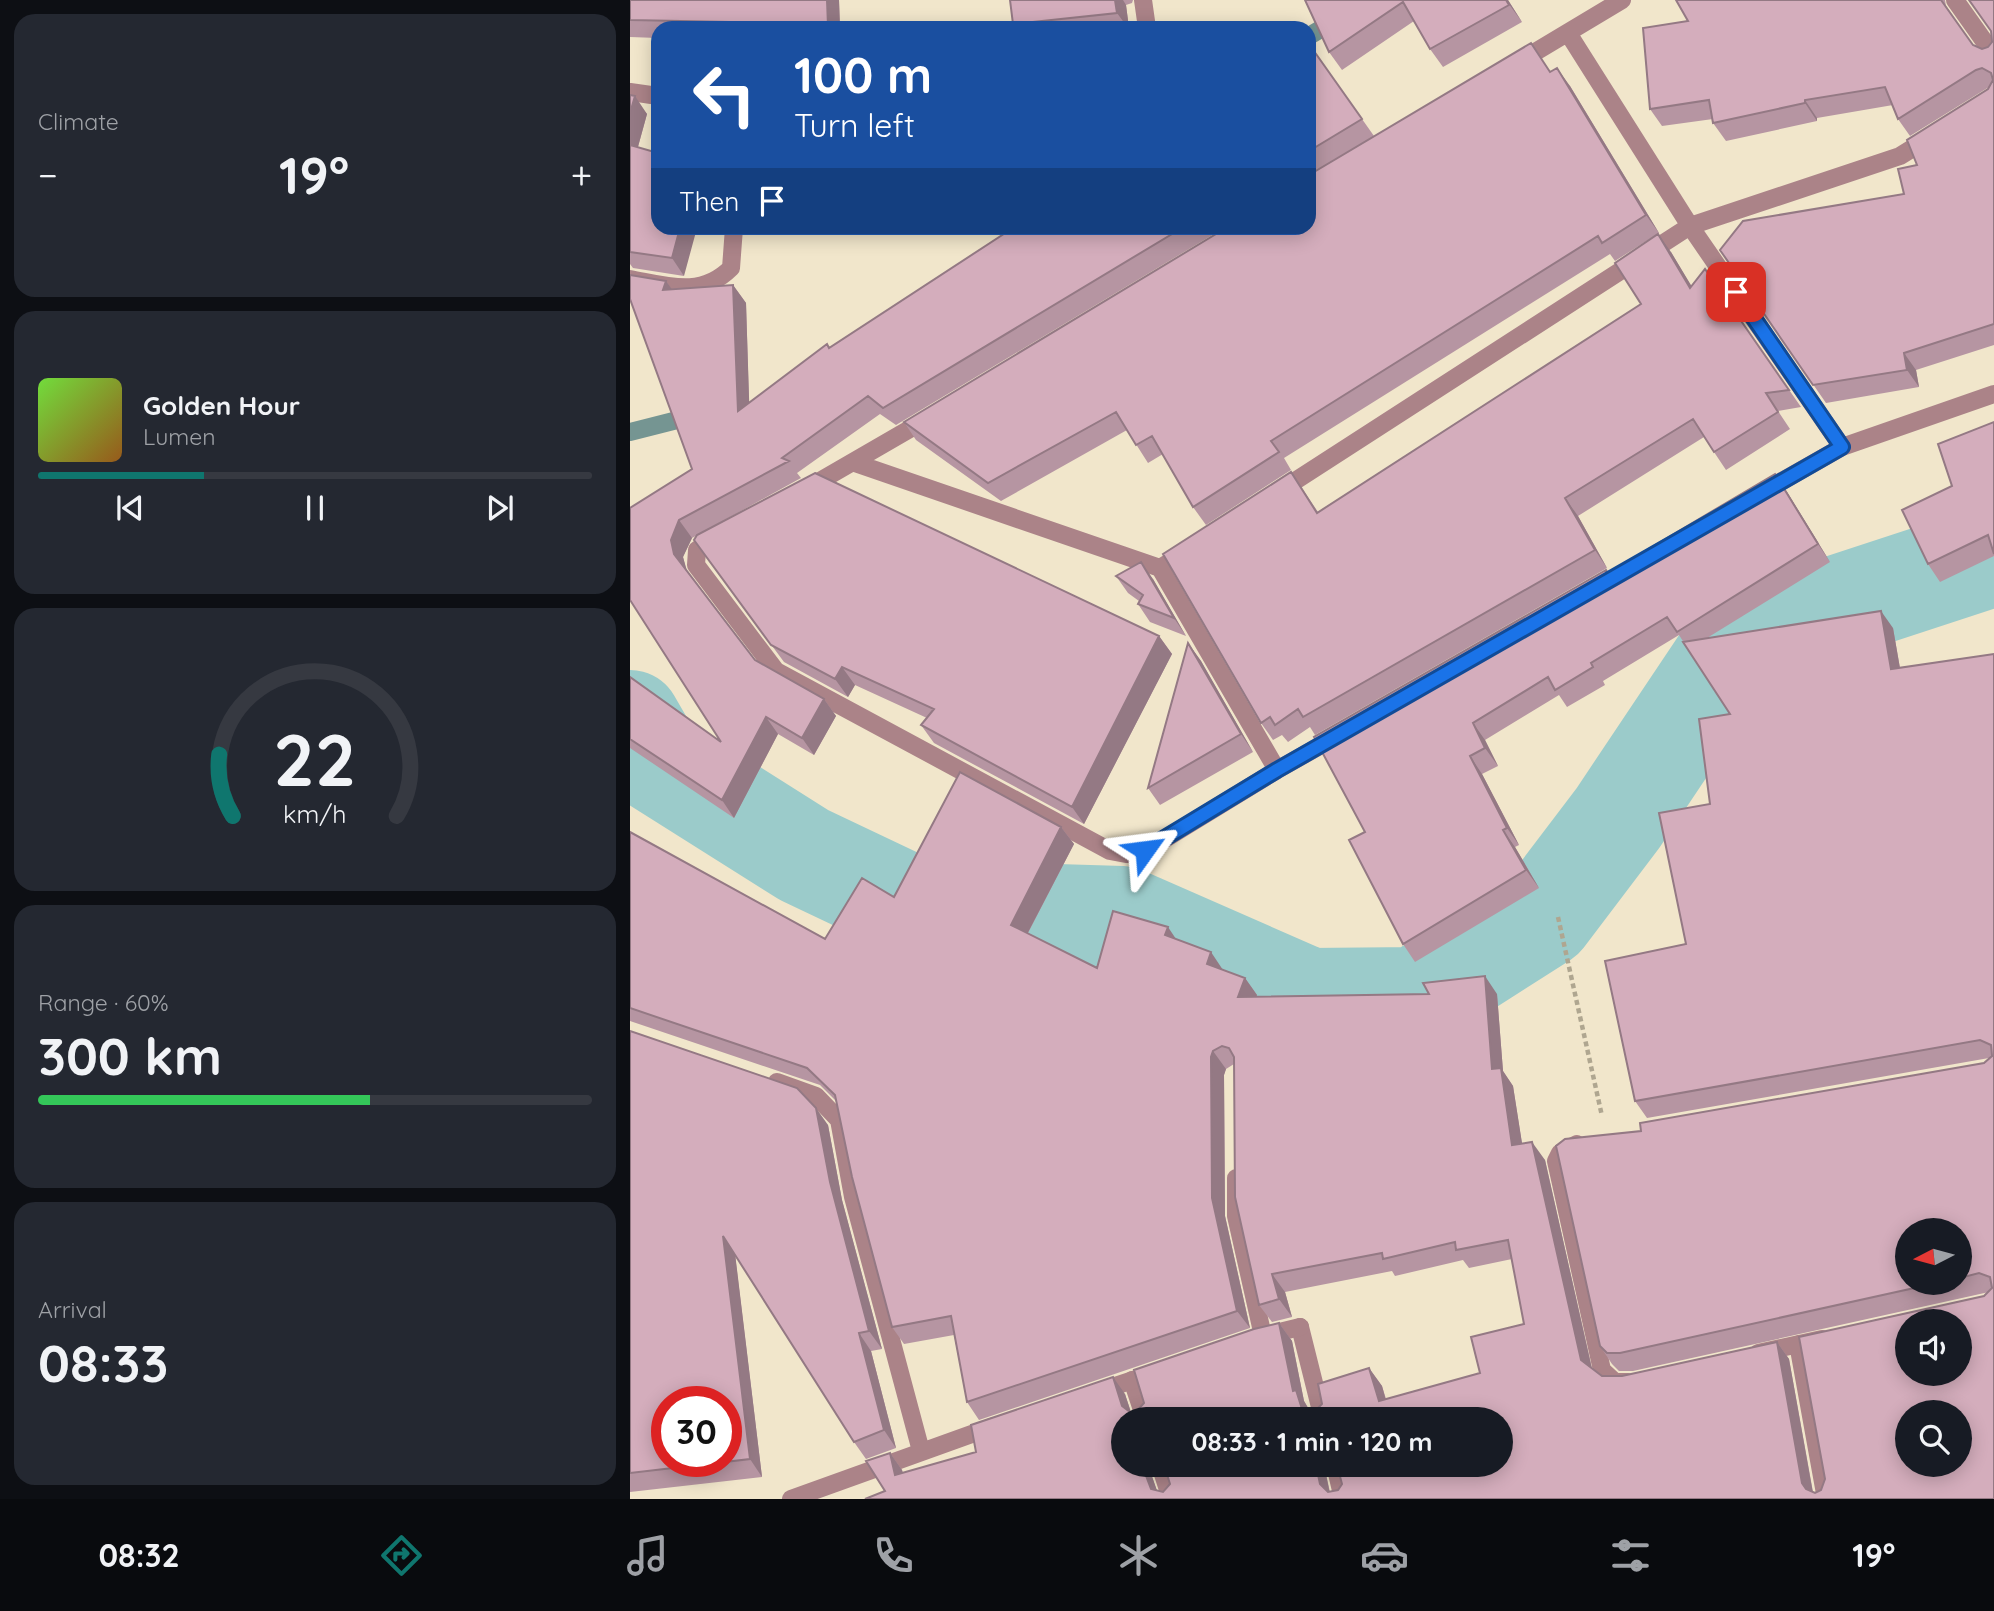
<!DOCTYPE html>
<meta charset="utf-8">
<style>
body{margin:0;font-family:Quicksand,sans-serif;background:#242831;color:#f1f3f6;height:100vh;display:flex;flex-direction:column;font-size:26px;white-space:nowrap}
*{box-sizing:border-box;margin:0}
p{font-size:23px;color:#9ea1a6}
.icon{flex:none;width:38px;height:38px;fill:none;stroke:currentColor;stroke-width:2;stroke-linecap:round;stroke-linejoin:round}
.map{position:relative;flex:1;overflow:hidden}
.panel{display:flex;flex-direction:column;gap:14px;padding:14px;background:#0d0f14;width:630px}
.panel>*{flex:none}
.hud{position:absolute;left:21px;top:21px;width:665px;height:214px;border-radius:21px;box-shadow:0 4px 18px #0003;background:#1a4fa0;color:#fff;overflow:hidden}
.needle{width:46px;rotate:264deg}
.fabs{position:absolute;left:1265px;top:1218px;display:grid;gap:14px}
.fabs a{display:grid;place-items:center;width:77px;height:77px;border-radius:50%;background:#171b24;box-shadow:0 4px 18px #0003;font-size:35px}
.speed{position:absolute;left:21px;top:1386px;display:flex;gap:14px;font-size:35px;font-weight:700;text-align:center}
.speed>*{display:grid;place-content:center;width:91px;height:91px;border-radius:50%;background:#171b24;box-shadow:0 4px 18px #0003;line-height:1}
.speed .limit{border:10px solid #d22;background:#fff;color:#111}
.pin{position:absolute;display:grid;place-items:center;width:60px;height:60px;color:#fff;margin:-30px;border-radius:14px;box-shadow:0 4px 10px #0006}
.me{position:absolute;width:77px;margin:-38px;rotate:59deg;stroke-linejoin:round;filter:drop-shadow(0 0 5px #0008)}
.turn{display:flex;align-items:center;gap:24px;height:147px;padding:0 28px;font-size:32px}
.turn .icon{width:91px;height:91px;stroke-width:2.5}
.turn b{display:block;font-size:49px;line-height:60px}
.then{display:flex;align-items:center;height:66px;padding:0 28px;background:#0003;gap:14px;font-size:26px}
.big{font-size:52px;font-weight:800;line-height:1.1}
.panel .widget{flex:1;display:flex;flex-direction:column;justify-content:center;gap:10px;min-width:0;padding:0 24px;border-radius:21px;background:#242831}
.panel .dial{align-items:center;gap:0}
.dial svg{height:182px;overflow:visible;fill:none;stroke:#363941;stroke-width:7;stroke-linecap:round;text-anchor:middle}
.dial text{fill:#f1f3f6;stroke:none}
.song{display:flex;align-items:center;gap:21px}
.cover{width:84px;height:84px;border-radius:10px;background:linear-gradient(135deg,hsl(100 70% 55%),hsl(30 70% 35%))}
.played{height:7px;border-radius:4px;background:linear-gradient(90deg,#0f766e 30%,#363941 30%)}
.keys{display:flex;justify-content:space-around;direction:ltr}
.heat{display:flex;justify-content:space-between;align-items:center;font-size:38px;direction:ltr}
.charge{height:10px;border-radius:5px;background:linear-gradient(90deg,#34c759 60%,#363941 0)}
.trip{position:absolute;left:481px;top:1407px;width:402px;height:70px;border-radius:35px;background:#171b24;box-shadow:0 4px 18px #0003;font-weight:800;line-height:70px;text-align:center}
.tabs{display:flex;height:112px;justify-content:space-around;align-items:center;background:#090b0e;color:#9ea1a6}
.tabs .icon{width:49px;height:49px}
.tabs .selected{color:#0f766e}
.tabs b{font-size:32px;color:#f1f3f6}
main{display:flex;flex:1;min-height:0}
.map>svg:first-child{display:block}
</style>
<main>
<section class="panel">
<div class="widget"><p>Climate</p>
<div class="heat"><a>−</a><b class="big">19°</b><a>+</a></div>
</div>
<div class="widget">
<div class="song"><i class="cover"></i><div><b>Golden Hour</b><p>Lumen</p></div></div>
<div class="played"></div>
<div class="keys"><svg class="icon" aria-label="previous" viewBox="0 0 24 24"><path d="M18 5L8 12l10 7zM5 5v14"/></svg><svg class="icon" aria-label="pause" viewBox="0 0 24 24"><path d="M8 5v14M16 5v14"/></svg><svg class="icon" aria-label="next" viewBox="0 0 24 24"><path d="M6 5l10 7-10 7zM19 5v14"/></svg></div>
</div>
<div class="widget dial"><svg viewBox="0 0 100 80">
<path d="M14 69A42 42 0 1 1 86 69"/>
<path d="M14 69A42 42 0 0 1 8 42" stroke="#0f766e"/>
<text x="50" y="56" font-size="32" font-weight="700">22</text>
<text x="50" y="72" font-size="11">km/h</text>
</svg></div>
<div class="widget"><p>Range · 60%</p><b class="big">300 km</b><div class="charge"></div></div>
<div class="widget"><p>Arrival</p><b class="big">08:33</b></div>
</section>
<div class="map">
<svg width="1364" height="1499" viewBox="0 0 1364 1499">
<rect width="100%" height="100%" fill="#f1e6cb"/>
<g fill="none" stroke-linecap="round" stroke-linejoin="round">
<path stroke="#759592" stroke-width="18" d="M 679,36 L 740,0
M 0,432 L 67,415"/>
<path stroke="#9bcbca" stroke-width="102" d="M 0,721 L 22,759 L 174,855 L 292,911 L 492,917 L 679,999 L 786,998 L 913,917 L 988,818 L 1091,664 L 1175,617 L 1364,555"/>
<path stroke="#afa690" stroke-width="4.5" stroke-dasharray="5 3.5" stroke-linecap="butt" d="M 928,917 L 972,1116"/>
<path stroke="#ab8388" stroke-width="18" d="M 670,1327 L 693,1419
M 502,1380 L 515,1419
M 530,1465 L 541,1499
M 705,1465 L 713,1499"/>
<path stroke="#ab8388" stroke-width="18" d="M 513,0 L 517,28
M 1325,0 L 1364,55
M 938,33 L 1060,226 L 1212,447
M 887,63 L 992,0
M 0,92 L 28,96
M 0,279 C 38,286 71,298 101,268 L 104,228
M 225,463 L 530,568
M 176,489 L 297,419
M 648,492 L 1060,226 L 1270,156 L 1299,138
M 1131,493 L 1212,447 L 1364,394
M 86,536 L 67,550 L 66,565 L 146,671 L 480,851 L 496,854 L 515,851 L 647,770
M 557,551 L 530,568 L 647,770 L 709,735
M 147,1082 L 186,1096 L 209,1120 L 223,1197 L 291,1451
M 947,1144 L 930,1153 L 926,1161 L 972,1370 L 985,1382 L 998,1382
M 606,1178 L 606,1216 L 633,1336
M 633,1336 L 670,1327
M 1168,1344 L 1196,1499
M 1128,1353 L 1192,1339
M 467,1392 L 527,1372
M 161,1499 L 364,1426"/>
</g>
<path fill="#b695a2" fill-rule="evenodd" d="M 0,0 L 209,0 L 210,28 L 28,28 L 28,38 L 0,37 Z
M 380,0 L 503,0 L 502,3 L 496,5 L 499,28 L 385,28 L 383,24 Z
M 675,0 L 878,0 L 892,22 L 813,67 L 800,49 L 784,21 L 712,70 L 699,52 Z
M 1046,0 L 1315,0 L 1316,6 L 1343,45 L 1352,49 L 1358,47 L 1362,42 L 1364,0 L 1364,345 L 1286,370 L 1289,387 L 1196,403 L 1090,250 L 1274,194 L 1287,165 L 1359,87 L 1280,136 L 1268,119 L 1263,105 L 1187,118 L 1187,121 L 1096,141 L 1083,123 L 1083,119 L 1032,126 L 1020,109 L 1058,21 Z
M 679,44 L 744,136 L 920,72 L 940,86 L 1029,233 L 985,261 L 980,254 L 654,458 L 661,470 L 576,525 L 563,507 L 533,454 L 518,463 L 497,430 L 371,501 L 286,440 L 274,422 L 679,228 Z
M 0,95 L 17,114 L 8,147 L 54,276 L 3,268 L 0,264 Z
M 383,228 L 594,228 L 266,425 L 250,414 L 167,473 L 171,478 L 62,538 L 53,557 L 56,569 L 125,660 L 194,699 L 206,716 L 184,755 L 148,734 L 104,818 L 0,748 L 0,677 L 91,742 L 0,600 L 62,469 L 36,281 L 41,289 L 103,285 L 116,303 L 119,402 L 199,348 Z
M 1041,252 L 1061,286 L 1075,269 L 1171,407 L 1148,411 L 1160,429 L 1096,470 L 1074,437 L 948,516 L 977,568 L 685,735 L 680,727 L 658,742 L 652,735 L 643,740 L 631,723 L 661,472 L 688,512 L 1011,304 Z
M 1364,422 L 1364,556 L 1310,582 L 1298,564 L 1322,486 Z
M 1157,492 L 1200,562 L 1077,638 L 1263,628 L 1270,668 L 1364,654 L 1364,1499 L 255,1491 L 260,1453 L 272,1470 L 273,1473 L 346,1452 L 495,1394 L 501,1412 L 506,1412 L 649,1323 L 662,1341 L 674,1401 L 680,1411 L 683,1413 L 739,1368 L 752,1386 L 756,1399 L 850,1373 L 894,1324 L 882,1259 L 839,1268 L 833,1260 L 765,1276 L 762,1271 L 655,1292 L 662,1317 L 642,1322 L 629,1305 L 604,1064 L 596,1069 L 594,1075 L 595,1216 L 620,1328 L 349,1420 L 337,1402 L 324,1335 L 274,1344 L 262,1327 L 206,1101 L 190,1085 L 0,1021 L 0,832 L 195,939 L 264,897 L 431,827 L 444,844 L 398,933 L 467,968 L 547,939 L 593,970 L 615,978 L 627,995 L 626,997 L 867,994 L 873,1071 L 883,1086 L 892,1144 L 915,1160 L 962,1368 L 972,1376 L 992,1376 L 1147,1342 L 1159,1359 L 1183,1492 L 1185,1493 L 1191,1490 L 1354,1296 L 1359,1292 L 1003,1371 L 989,1371 L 982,1364 L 970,1346 L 1011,1131 L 1354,1063 L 1359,1058 L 1017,1118 L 1005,1101 L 1056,944 L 1080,804 L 1100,714 L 1049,635 L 973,681 L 975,685 L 937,707 L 929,695 L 855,740 L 868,766 L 852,774 L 889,845 L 885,847 L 909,888 L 785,962 L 773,944 L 735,832 L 978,573 ZM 1330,1230 L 1330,1283 L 1278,1283 ZM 494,1419 L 872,1419 L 708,1490 L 700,1492 L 694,1465 L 533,1492 L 527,1491 L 519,1468 L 520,1465 L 494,1465 Z
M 64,540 L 529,636 L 542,654 L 454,824 L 304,743 L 291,725 L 297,718 L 225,685 L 218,697 L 154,662 Z
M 486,576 L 523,579 L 556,636 L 520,622 L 508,604 L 509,601 L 498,593 Z
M 558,643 L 571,661 L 623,752 L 530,805 L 518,788 Z
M 0,1031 L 198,1125 L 212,1200 L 252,1349 L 241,1351 L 266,1448 L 236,1459 L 224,1442 L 105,1255 L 132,1477 L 0,1492 Z"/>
<path fill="#947984" d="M 197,0 L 209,0 L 210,28 L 199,28 L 198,26 Z
M 485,0 L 493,0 L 496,5 L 499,28 L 498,28 L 487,13 Z
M 876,0 L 878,0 L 892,22 Z
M 927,68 L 940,86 L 1029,233 L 1016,215 Z
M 5,96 L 17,114 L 4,161 L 0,155 L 0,113 Z
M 1175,100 L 1187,118 L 1187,121 L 1175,103 Z
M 50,228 L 67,228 L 54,276 L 42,258 Z
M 1028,234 L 1041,252 L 1073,305 L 1060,288 Z
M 36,281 L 48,298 L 33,290 Z
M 103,285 L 116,303 L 120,428 L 108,411 Z
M 1274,353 L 1286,370 L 1289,387 L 1277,370 Z
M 1145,474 L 1157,492 L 1200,562 L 1188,544 Z
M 935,498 L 948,516 L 977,568 L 965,550 Z
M 49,520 L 62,538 L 53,557 L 57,571 L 44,554 L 41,540 Z
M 511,562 L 523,579 L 556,636 L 544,618 Z
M 1251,611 L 1263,628 L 1273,686 L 1261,669 Z
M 529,636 L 542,654 L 454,824 L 442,807 Z
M 558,643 L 571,661 L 623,752 L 611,734 Z
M 212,667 L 225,685 L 218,697 L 205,679 Z
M 194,699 L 206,716 L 184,755 L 172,738 Z
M 136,717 L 148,734 L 104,818 L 92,800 Z
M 843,723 L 855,740 L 868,766 L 855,748 Z
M 840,756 L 852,774 L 889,845 L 877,828 Z
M 431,827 L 444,844 L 393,942 L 381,925 Z
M 873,830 L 885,847 L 909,888 L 896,870 Z
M 538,927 L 550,945 L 535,935 Z
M 581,952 L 593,970 L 577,964 Z
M 855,976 L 867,994 L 873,1071 L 883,1086 L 895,1162 L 882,1145 L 862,1069 Z
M 615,978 L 627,995 L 620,1015 L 608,997 Z
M 583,1051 L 596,1069 L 594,1075 L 595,1216 L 620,1328 L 607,1311 L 582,1198 L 581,1057 Z
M 186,1108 L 198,1125 L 212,1200 L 252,1349 L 239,1331 L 200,1182 Z
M 902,1142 L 915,1160 L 964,1378 L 951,1360 Z
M 93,1236 L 105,1253 L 132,1477 L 120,1459 Z
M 642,1274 L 655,1292 L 662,1317 L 649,1299 Z
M 649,1323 L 662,1341 L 674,1401 L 678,1408 L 682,1419 L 672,1409 L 663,1391 Z
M 229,1333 L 241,1351 L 266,1448 L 254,1430 Z
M 1147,1342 L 1159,1359 L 1184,1499 L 1176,1489 L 1172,1483 Z
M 739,1368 L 752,1386 L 761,1419 L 749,1401 Z
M 483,1377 L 495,1394 L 503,1419 L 492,1406 Z
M 260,1453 L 272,1470 L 278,1493 L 265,1475 Z
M 512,1465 L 520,1465 L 519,1468 L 530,1499 L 521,1489 Z
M 686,1465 L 694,1465 L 701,1499 L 690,1484 Z"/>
<path fill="#d4adbc" stroke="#947984" stroke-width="2" fill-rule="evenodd" d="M 0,0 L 197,0 L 198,26 L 180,28 L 120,28 L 100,27 L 100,22 L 0,20 Z
M 380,0 L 485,0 L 487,13 L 383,24 Z
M 675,0 L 876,0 L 879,5 L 800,49 L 773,2 L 699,52 Z
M 1046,0 L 1311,0 L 1343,45 L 1352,49 L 1358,47 L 1362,42 L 1361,31 L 1339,0 L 1364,0 L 1364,324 L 1274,353 L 1277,370 L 1183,385 L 1090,250 L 1113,221 L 1274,194 L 1268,169 L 1287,165 L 1277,140 L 1358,89 L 1363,80 L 1361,73 L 1352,68 L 1346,70 L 1268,119 L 1255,87 L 1175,100 L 1175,103 L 1083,123 L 1079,100 L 1020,109 L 1013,28 L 1058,21 Z
M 901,43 L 920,72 L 927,68 L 1016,215 L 972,243 L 968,236 L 641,441 L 649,452 L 563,507 L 522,436 L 506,445 L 486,412 L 358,483 L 274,422 L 596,228 L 679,228 L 679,175 Z
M 679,44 L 732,119 L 679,151 Z
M 0,95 L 5,96 L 0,113 Z
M 0,145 L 28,153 L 28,228 L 50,228 L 42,258 L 0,252 Z
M 383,228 L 552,228 L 253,408 L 238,396 L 152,458 L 159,461 L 49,520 L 41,540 L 44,554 L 125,660 L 194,699 L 172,738 L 136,717 L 92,800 L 0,739 L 0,677 L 91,742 L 0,600 L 0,508 L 62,469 L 0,299 L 0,275 L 36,281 L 33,290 L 103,285 L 108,411 L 197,344 L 199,348 Z
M 1028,234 L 1060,288 L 1075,269 L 1159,390 L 1136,393 L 1148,412 L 1084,452 L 1063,419 L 935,498 L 965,550 L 673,717 L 668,709 L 645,725 L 640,717 L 631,723 L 533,554 L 661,472 L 687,513 L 1011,304 L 985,263 Z
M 1364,422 L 1364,554 L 1358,535 L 1298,564 L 1272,510 L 1322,486 L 1308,444 Z
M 185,473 L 529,636 L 442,807 L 291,725 L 304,709 L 212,667 L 205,679 L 141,645 L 64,540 L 67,535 Z
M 1145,474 L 1188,544 L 1047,632 L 1037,617 L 961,663 L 963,667 L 925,690 L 918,677 L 843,723 L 855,748 L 840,756 L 877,828 L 873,830 L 896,870 L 773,944 L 719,840 L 735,832 L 684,737 L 976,570 L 978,573 Z
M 511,562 L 544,618 L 508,604 L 513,595 L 486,576 Z
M 1251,611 L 1261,669 L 1364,654 L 1364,1499 L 235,1499 L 255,1491 L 236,1461 L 260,1453 L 265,1475 L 346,1452 L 341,1425 L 483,1377 L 492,1406 L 500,1412 L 506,1412 L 514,1403 L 504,1370 L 624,1329 L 649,1323 L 663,1391 L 666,1390 L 672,1409 L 683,1413 L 692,1404 L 688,1384 L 739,1368 L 749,1401 L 850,1373 L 841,1337 L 894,1324 L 878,1240 L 826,1250 L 825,1242 L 753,1259 L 752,1253 L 642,1274 L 649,1299 L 629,1305 L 605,1197 L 604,1057 L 599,1048 L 592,1046 L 583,1051 L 581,1057 L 582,1198 L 607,1311 L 337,1402 L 321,1316 L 262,1327 L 222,1177 L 205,1095 L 177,1068 L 0,1008 L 0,832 L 195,939 L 232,878 L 264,897 L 330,772 L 431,827 L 381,925 L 467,968 L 483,911 L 538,927 L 535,935 L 581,952 L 577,964 L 615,978 L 608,997 L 799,994 L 793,983 L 855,976 L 862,1069 L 871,1068 L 882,1145 L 902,1142 L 951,1360 L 972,1376 L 992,1376 L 1147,1342 L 1172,1483 L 1176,1489 L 1185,1493 L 1191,1490 L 1195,1479 L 1169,1337 L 1354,1296 L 1362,1288 L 1360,1277 L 1349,1273 L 1330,1278 L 1330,1230 L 1278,1230 L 1278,1283 L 1307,1283 L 990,1353 L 977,1353 L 970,1346 L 926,1146 L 935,1139 L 1011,1131 L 1010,1123 L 1354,1063 L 1362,1056 L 1361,1045 L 1350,1040 L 1005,1101 L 975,961 L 1056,944 L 1029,813 L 1080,804 L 1069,719 L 1100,714 L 1053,642 ZM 1278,1321 L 1330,1321 L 1330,1374 L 1278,1374 ZM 1278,1412 L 1330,1412 L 1330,1465 L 1278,1465 ZM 494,1419 L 872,1419 L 872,1465 L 707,1465 L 712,1484 L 708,1490 L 698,1492 L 690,1484 L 686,1465 L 534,1465 L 540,1484 L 533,1492 L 521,1489 L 512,1465 L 494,1465 Z
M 558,643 L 611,734 L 518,788 Z
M 0,1031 L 167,1088 L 186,1108 L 200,1182 L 239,1331 L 229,1333 L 254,1430 L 224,1442 L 93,1236 L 120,1459 L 0,1473 ZM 37,1402 L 96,1402 L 96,1461 L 37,1461 Z"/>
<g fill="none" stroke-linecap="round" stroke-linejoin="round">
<defs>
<path id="route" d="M 515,850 L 647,770 L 1212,447 L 1106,292"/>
</defs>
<use href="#route" stroke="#114b97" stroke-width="18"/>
<use href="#route" stroke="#1a73e8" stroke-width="12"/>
</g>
</svg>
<div class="fabs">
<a><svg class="needle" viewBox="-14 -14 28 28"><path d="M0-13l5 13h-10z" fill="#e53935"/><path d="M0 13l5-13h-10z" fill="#9ea1a6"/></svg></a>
<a><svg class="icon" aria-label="sound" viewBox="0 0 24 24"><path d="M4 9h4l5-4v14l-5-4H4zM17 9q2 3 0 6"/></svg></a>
<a><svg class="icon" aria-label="search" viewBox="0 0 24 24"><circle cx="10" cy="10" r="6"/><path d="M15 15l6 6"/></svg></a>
</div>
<div class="speed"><div class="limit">30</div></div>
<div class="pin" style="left:1106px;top:292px;background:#d93025"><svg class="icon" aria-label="arrive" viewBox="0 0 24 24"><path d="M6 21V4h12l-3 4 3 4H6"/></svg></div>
<svg class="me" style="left:515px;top:850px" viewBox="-20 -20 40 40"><path d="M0-17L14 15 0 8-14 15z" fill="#1a73e8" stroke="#fff" stroke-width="4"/></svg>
<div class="trip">08:33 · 1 min · 120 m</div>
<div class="hud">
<div class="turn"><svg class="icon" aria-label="left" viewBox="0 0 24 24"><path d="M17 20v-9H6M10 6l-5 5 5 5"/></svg><div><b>100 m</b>Turn left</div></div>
<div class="then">Then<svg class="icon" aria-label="arrive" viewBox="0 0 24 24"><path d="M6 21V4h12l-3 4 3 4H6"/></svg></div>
</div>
</div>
</main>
<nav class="tabs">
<b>08:32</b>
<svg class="icon selected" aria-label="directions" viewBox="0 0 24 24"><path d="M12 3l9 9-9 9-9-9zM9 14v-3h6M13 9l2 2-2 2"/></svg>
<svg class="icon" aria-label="music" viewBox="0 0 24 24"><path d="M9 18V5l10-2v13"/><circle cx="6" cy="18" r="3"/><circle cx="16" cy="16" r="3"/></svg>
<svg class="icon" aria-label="phone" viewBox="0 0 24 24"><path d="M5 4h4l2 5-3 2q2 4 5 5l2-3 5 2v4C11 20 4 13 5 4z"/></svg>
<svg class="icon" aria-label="climate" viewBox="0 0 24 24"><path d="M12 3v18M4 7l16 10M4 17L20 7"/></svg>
<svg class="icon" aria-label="car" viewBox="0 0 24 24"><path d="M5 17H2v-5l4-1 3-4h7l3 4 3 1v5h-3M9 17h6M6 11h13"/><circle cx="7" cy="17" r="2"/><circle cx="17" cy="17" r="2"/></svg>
<svg class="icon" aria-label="filters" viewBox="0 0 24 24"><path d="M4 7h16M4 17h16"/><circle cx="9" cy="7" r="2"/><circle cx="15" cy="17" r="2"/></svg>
<b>19°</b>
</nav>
